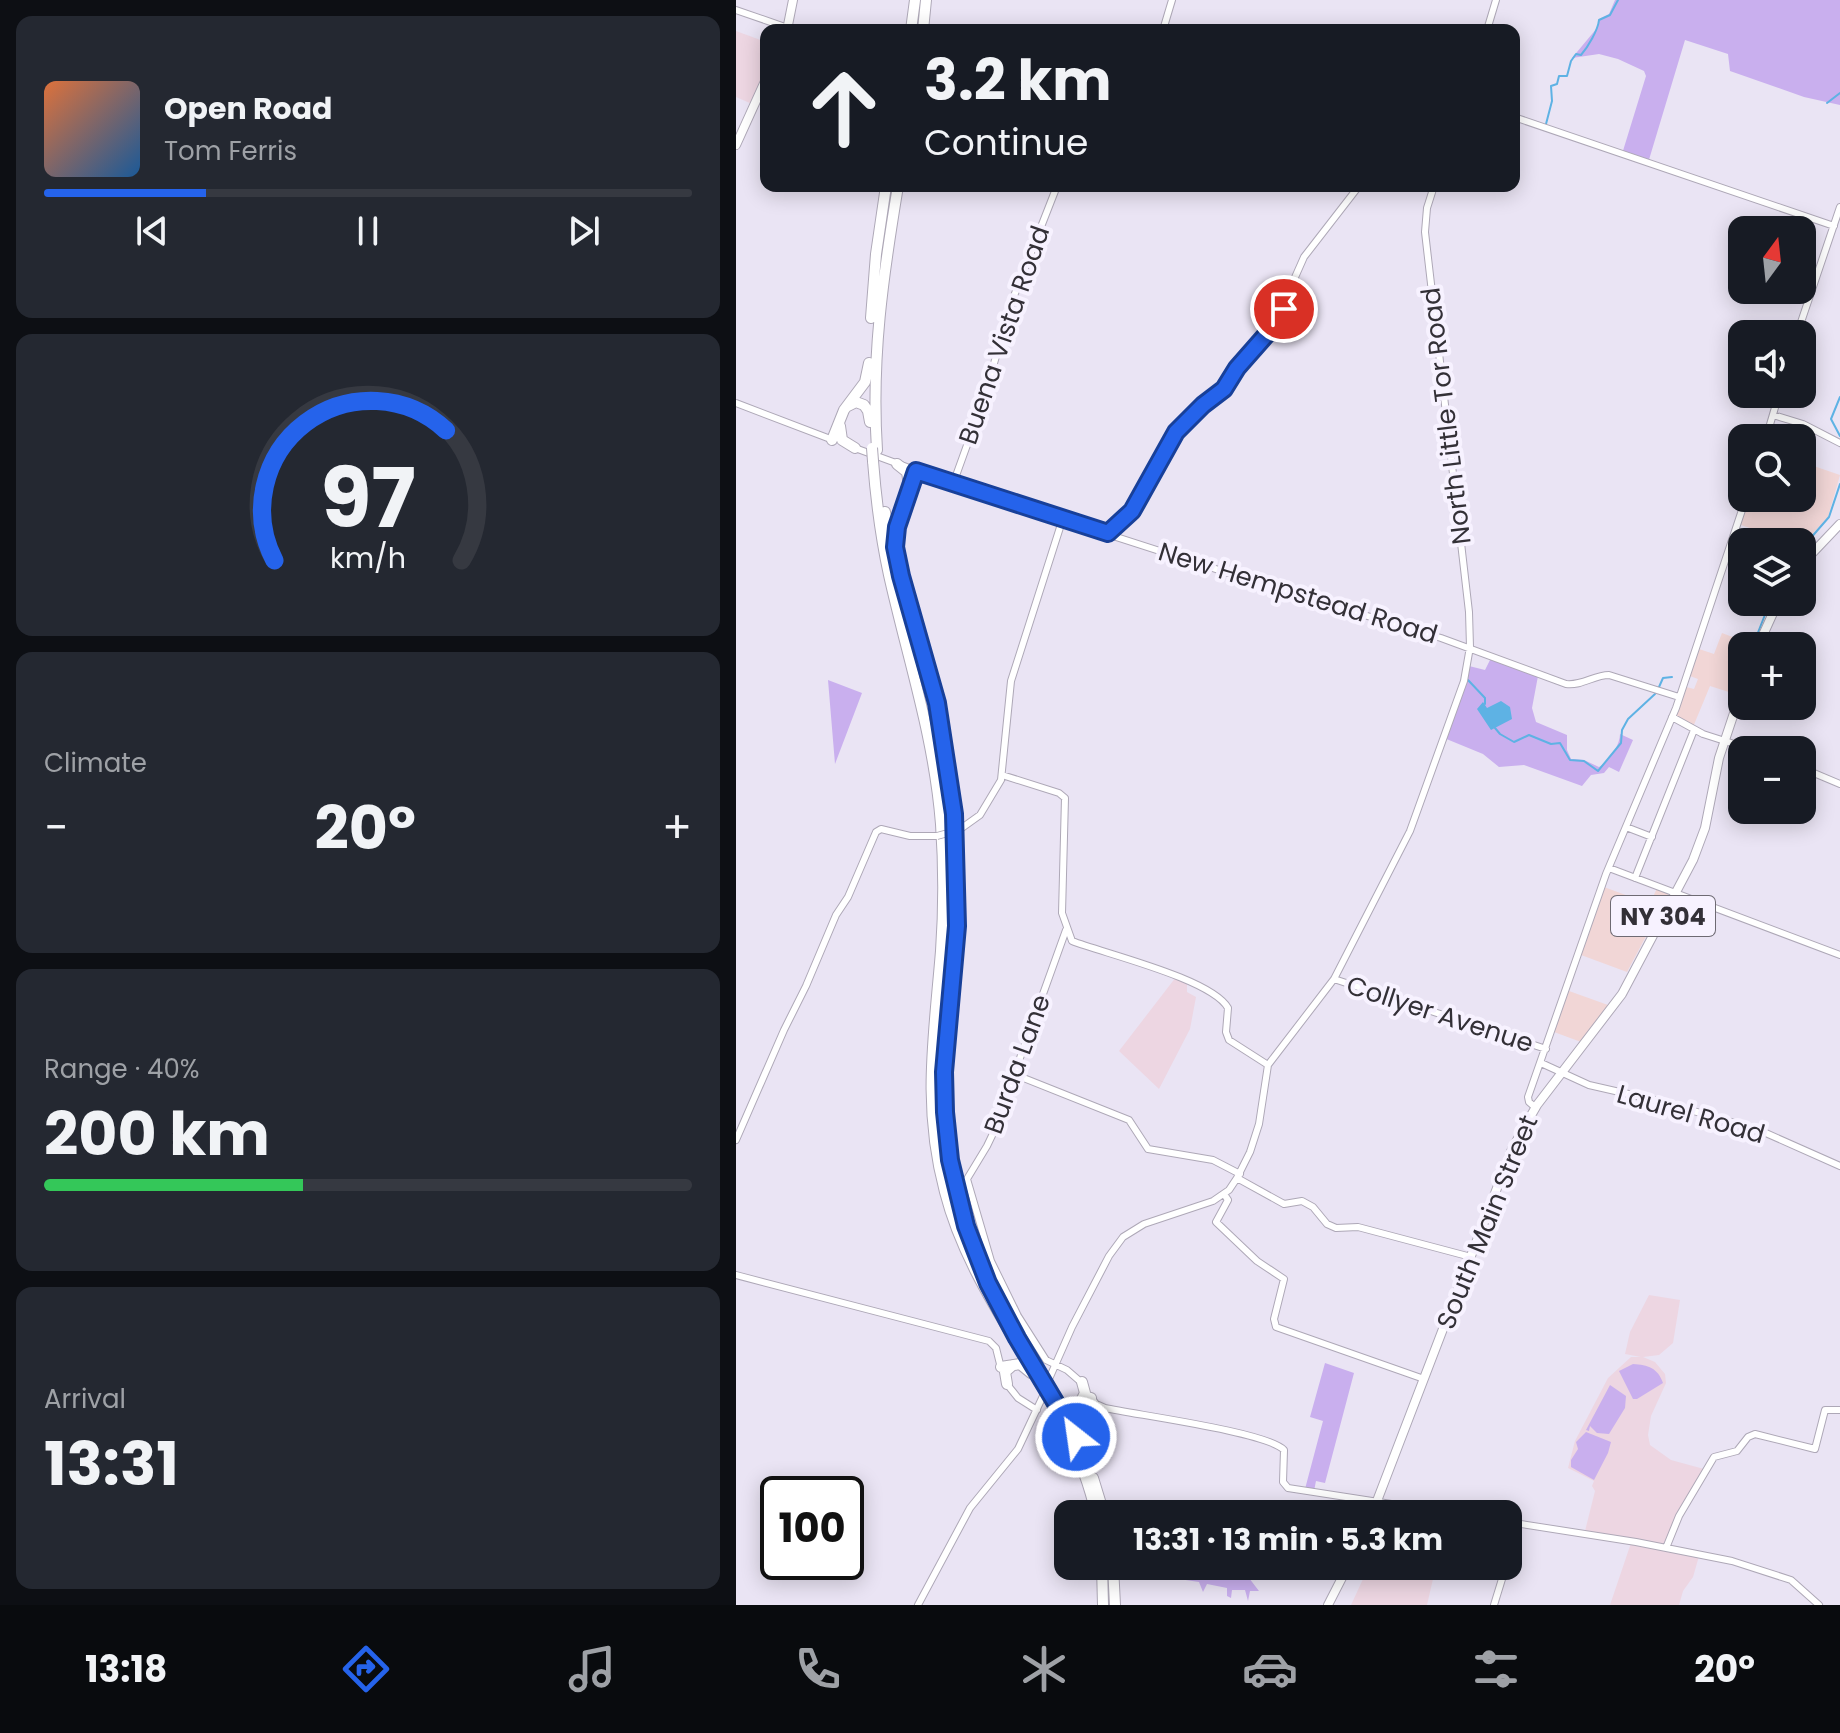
<!DOCTYPE html>
<meta charset="utf-8">
<style>
body{margin:0;font-family:Poppins,sans-serif;background:#242831;color:#f1f3f6;height:100vh;display:flex;flex-direction:column;font-size:30px;white-space:nowrap}
*{box-sizing:border-box;margin:0}
p{font-size:26px;color:#9ea1a6}
.icon{flex:none;width:44px;height:44px;fill:none;stroke:currentColor;stroke-width:2;stroke-linecap:round;stroke-linejoin:round}
.map{position:relative;flex:1;overflow:hidden}
.sheet{display:flex;flex-direction:column;gap:16px;padding:16px;background:#0d0f14;width:736px}
.sheet>*{flex:none}
.hud{position:absolute;left:24px;top:24px;width:760px;height:168px;border-radius:16px;box-shadow:0 4px 20px #0003;background:#171b24;color:#f1f3f6;overflow:hidden}
.needle{width:52px;rotate:15deg}
.tools{position:absolute;left:992px;top:216px;display:grid;gap:16px}
.tools a{display:grid;place-items:center;width:88px;height:88px;border-radius:16px;background:#171b24;box-shadow:0 4px 20px #0003;font-size:40px}
.speed{position:absolute;left:24px;top:1476px;display:flex;gap:16px;font-size:40px;font-weight:700;text-align:center}
.speed>*{display:grid;place-content:center;width:104px;height:104px;border-radius:50%;background:#171b24;box-shadow:0 4px 20px #0003;line-height:1}
.speed .limit{border:4px solid #111;border-radius:12px;background:#fff;color:#111}
.pin{position:absolute;display:grid;place-items:center;width:68px;height:68px;color:#fff;margin:-34px;border:4px solid #fff;border-radius:50%;box-shadow:0 2px 8px #0007}
.me{position:absolute;width:88px;margin:-44px;rotate:330deg;stroke-linejoin:round;filter:drop-shadow(0 0 6px #0008)}
.turn{display:flex;align-items:center;gap:28px;height:168px;padding:0 32px;font-size:36px}
.turn .icon{width:104px;height:104px;stroke-width:2.5}
.turn b{display:block;font-size:56px;line-height:68px}
.big{font-size:60px;font-weight:700;line-height:1.1}
.sheet .card{flex:1;display:flex;flex-direction:column;justify-content:center;gap:12px;min-width:0;padding:0 28px;border-radius:16px;background:#242831}
.sheet .dial{align-items:center;gap:0}
.dial svg{height:208px;overflow:visible;fill:none;stroke:#363941;stroke-width:7;stroke-linecap:round;text-anchor:middle}
.dial text{fill:#f1f3f6;stroke:none}
.song{display:flex;align-items:center;gap:24px}
.cover{width:96px;height:96px;border-radius:12px;background:linear-gradient(135deg,hsl(20 70% 55%),hsl(210 70% 35%))}
.played{height:8px;border-radius:4px;background:linear-gradient(90deg,#2563eb 25%,#363941 25%)}
.keys{display:flex;justify-content:space-around;direction:ltr}
.heat{display:flex;justify-content:space-between;align-items:center;font-size:44px;direction:ltr}
.charge{height:12px;border-radius:6px;background:linear-gradient(90deg,#34c759 40%,#363941 0)}
.trip{position:absolute;left:318px;top:1500px;width:468px;height:80px;border-radius:16px;background:#171b24;box-shadow:0 4px 20px #0003;font-weight:700;line-height:80px;text-align:center}
.tabs{display:flex;height:128px;justify-content:space-around;align-items:center;background:#090b0e;color:#9ea1a6}
.tabs .icon{width:56px;height:56px}
.tabs .active{color:#2563eb}
.tabs b{font-size:36px;color:#f1f3f6}
main{display:flex;flex:1;min-height:0}
.map>svg:first-child{display:block}
</style>
<main>
<section class="sheet">
<div class="card">
<div class="song"><i class="cover"></i><div><b>Open Road</b><p>Tom Ferris</p></div></div>
<div class="played"></div>
<div class="keys"><svg class="icon" aria-label="previous" viewBox="0 0 24 24"><path d="M18 5L8 12l10 7zM5 5v14"/></svg><svg class="icon" aria-label="pause" viewBox="0 0 24 24"><path d="M8 5v14M16 5v14"/></svg><svg class="icon" aria-label="next" viewBox="0 0 24 24"><path d="M6 5l10 7-10 7zM19 5v14"/></svg></div>
</div>
<div class="card dial"><svg viewBox="0 0 100 80">
<path d="M14 69A42 42 0 1 1 86 69"/>
<path d="M14 69A42 42 0 0 1 80 19" stroke="#2563eb"/>
<text x="50" y="56" font-size="32" font-weight="700">97</text>
<text x="50" y="72" font-size="11">km/h</text>
</svg></div>
<div class="card"><p>Climate</p>
<div class="heat"><a>−</a><b class="big">20°</b><a>+</a></div>
</div>
<div class="card"><p>Range · 40%</p><b class="big">200 km</b><div class="charge"></div></div>
<div class="card"><p>Arrival</p><b class="big">13:31</b></div>
</section>
<div class="map">
<svg width="1104" height="1605" viewBox="0 0 1104 1605">
<rect width="100%" height="100%" fill="#eae4f4"/>
<path fill="#f1d6d6" d="M 1066,462 L 1104,475 L 1092,517 L 1066,545 L 1066,542 L 1054,542 L 1005,525 L 1012,498 L 1066,498 Z
M 986,633 L 1002,639 L 1002,643 L 1010,646 L 1006,646 L 1006,674 L 999,694 L 974,686 L 957,727 L 940,716 L 950,687 L 958,689 L 962,679 L 954,676 L 963,649 L 978,654 Z
M 868,887 L 914,904 L 921,888 L 933,893 L 891,972 L 845,955 Z
M 833,991 L 872,1005 L 845,1042 L 818,1032 Z"/>
<path fill="#edd6e2" d="M 0,31 L 30,42 L 30,74 L 16,104 L 0,97 Z
M 440,977 L 451,981 L 451,992 L 460,997 L 454,1029 L 423,1089 L 383,1051 Z
M 913,1295 L 944,1300 L 937,1343 L 923,1355 L 907,1357 L 919,1362 L 929,1374 L 930,1383 L 915,1416 L 912,1435 L 914,1445 L 935,1460 L 968,1469 L 927,1545 L 849,1531 L 859,1491 L 856,1486 L 858,1481 L 832,1468 L 839,1441 L 872,1378 L 895,1357 L 905,1357 L 889,1354 L 894,1332 Z
M 895,1543 L 963,1556 L 957,1577 L 947,1591 L 943,1605 L 874,1605 Z
M 633,1566 L 700,1566 L 691,1605 L 615,1605 Z"/>
<path fill="#c9afee" d="M 879,0 L 1104,0 L 1104,105 L 1068,97 L 994,71 L 992,54 L 949,40 L 912,163 L 886,154 L 910,76 L 908,71 L 882,59 L 863,54 L 836,58 L 861,28 L 863,19 L 873,14 Z
M 755,658 L 802,676 L 796,708 L 800,722 L 831,735 L 831,750 L 835,759 L 848,760 L 863,767 C 873,762 884,745 884,734 L 897,740 L 883,772 L 873,767 L 868,773 L 855,775 L 846,786 L 788,765 L 763,767 L 747,754 L 708,738 L 733,666 L 749,670 Z
M 92,680 L 126,693 L 99,764 Z
M 589,1363 L 618,1373 L 589,1483 L 580,1481 L 578,1491 L 569,1489 L 587,1421 L 574,1417 Z
M 897,1364 C 912,1365 922,1368 927,1383 L 901,1399 L 897,1399 L 883,1371 Z
M 874,1385 L 890,1396 L 889,1408 L 873,1434 L 861,1433 L 854,1426 L 853,1431 L 850,1430 Z
M 850,1432 L 875,1442 L 872,1453 L 858,1480 L 835,1467 L 835,1460 L 842,1449 L 840,1442 Z
M 463,1566 L 532,1566 L 537,1571 L 540,1578 L 534,1573 L 516,1570 L 513,1578 L 523,1591 L 514,1591 L 512,1601 L 509,1590 L 496,1590 L 495,1598 L 491,1596 L 491,1588 L 471,1584 L 467,1592 L 463,1582 L 443,1579 L 443,1574 L 452,1576 L 456,1569 Z"/>
<path fill="#5eb2e4" d="M 765,701 L 774,707 L 776,719 L 755,730 L 741,709 L 747,702 L 751,708 Z"/>
<g fill="none" stroke-linecap="round" stroke-linejoin="round">
<path stroke="#5eb2e4" stroke-width="2" d="M 1091,103 L 1104,93
M 810,124 L 816,101 L 815,86 L 821,84 L 823,76 L 831,76 L 835,61 L 840,54 L 845,55 C 852,47 862,30 863,20 L 874,15 L 882,0
M 1104,397 L 1095,419 L 1104,436
M 1066,548 L 1093,517 L 1104,484
M 1004,643 L 1021,635 L 1034,602
M 732,680 L 749,698 L 749,704
M 923,687 L 927,678 L 936,677
M 759,728 L 764,734 L 778,742 L 793,735 L 815,744 L 824,743 L 834,760 L 848,761 L 862,771 L 885,743 L 886,730 L 892,719 L 919,694"/>
<defs>
<path id="minor" d="M 0,10 L 52,28
M 427,30 L 436,0
M 751,30 L 760,0
M 778,117 L 1098,226
M 1061,334 L 1104,207
M 0,403 L 97,440
M 1037,415 L 1067,424 L 1104,443
M 1030,438 L 1043,394
M 119,448 L 228,488 L 551,592 L 705,638 L 830,684 C 846,686 858,675 873,675 L 943,697
M 217,484 L 248,398 L 276,301 L 321,186
M 372,533 L 396,511 L 440,432 L 467,405 L 488,389 L 508,359 L 537,327 L 568,257 L 623,186
M 936,717 L 967,734 L 1017,750
M 1066,768 L 1104,784
M 266,775 L 323,793 L 329,798 L 326,913 L 336,941 C 370,954 476,979 492,1008 L 490,1032 L 493,1040 L 532,1065
M 890,827 L 916,837
M 223,830 L 244,815 L 265,780 L 275,681 L 327,518
M 873,868 L 1104,955
M 899,878 L 958,730
M 330,930 L 284,1058 L 273,1100 L 251,1146 L 231,1179 L 255,1261 L 282,1316 L 310,1360 L 331,1370 L 346,1383
M 598,979 L 810,1049
M 805,1063 L 853,1085 L 923,1101 L 1023,1130 L 1104,1166
M 280,1075 L 393,1120 L 412,1149 L 477,1160 L 504,1174
M 800,1108 L 793,1102 L 792,1097 L 870,874 L 940,708 L 1010,498
M 0,1140 L 48,1030 L 70,986 L 100,915 L 112,897 L 140,832 L 145,829 L 174,836 L 201,836
M 501,1178 L 548,1204 L 566,1201 L 577,1207 L 591,1224 L 600,1228 L 622,1227 L 735,1257
M 488,1194 L 492,1200 L 480,1222 L 521,1261 L 548,1279 L 538,1319 L 540,1327 L 688,1379
M 0,1275 L 253,1341 L 260,1348 L 265,1368
M 313,1379 L 336,1327 L 373,1256 L 387,1237 L 408,1224 L 477,1201 L 493,1190 L 501,1178 L 514,1152 L 523,1124 L 532,1065 L 598,979 L 674,831 L 728,681 L 734,647 L 733,612 L 689,232 L 691,208 L 698,186
M 270,1383 L 282,1398 L 301,1410
M 354,1396 L 360,1404 L 369,1408 C 401,1415 531,1432 548,1450 L 547,1482 L 552,1488 L 720,1514
M 772,1522 L 900,1542 L 996,1561 L 1055,1580 L 1083,1605
M 930,1548 L 943,1516 L 978,1457 L 1001,1451 L 1012,1437 L 1019,1434 L 1079,1449 L 1089,1410 L 1104,1410
M 772,1560 L 783,1524
M 182,1605 L 234,1508 L 282,1449 L 307,1396
M 758,1605 L 770,1566"/>
<path id="major" d="M 51,30 L 57,0
M 0,145 L 30,79
M 1066,564 L 1104,524
M 1022,646 L 1042,602
M 636,1514 L 776,1149 L 801,1105 L 886,994 L 957,860 L 969,828 L 983,758 L 1006,689
M 592,1605 L 612,1566"/>
<path id="highway" d="M 175,30 L 179,0
M 187,30 L 190,0
M 135,318 L 140,254 L 150,186
M 112,406 L 120,402 L 128,405 L 132,411 L 134,422
M 104,426 L 106,440 L 119,448
M 96,440 L 108,410 L 129,382 L 133,363
M 141,450 C 135,358 147,276 162,186
M 137,461 C 140,500 145,538 153,575 C 172,660 198,736 205,824 C 208,867 208,909 205,951 C 198,1037 186,1106 209,1192 C 239,1309 334,1395 360,1514
M 161,464 L 171,472 L 173,485
M 149,512 C 158,560 175,606 188,653 C 204,705 214,759 218,814 C 222,862 223,911 218,959 C 215,998 208,1036 208,1074 C 207,1149 223,1224 256,1292
M 159,546 L 161,527 L 180,471
M 265,1367 L 284,1364 L 295,1373
M 271,1384 L 269,1372 L 277,1365
M 316,1393 L 324,1403 L 333,1407 L 355,1398
M 344,1403 L 349,1393 L 346,1382
M 346,1450 C 343,1433 336,1417 350,1404
M 357,1478 L 368,1514
M 366,1566 L 367,1605
M 377,1566 L 379,1605"/>
</defs>
<use href="#minor" stroke="#aea8b7" stroke-width="8"/>
<use href="#major" stroke="#aea8b7" stroke-width="10"/>
<use href="#highway" stroke="#aea8b7" stroke-width="12"/>
<use href="#minor" stroke="#fff" stroke-width="6"/>
<use href="#major" stroke="#fff" stroke-width="8"/>
<use href="#highway" stroke="#fff" stroke-width="10"/>
<defs>
<path id="minor-bridge" d="M 201,836 L 223,830
M 307,1396 L 313,1379"/>
<path id="highway-bridge" d="M 136,448 L 137,461"/>
</defs>
<use href="#minor-bridge" stroke="#aea8b7" stroke-width="8" stroke-linecap="butt"/>
<use href="#highway-bridge" stroke="#aea8b7" stroke-width="12" stroke-linecap="butt"/>
<use href="#minor-bridge" stroke="#fff" stroke-width="6"/>
<use href="#highway-bridge" stroke="#fff" stroke-width="10"/>
</g>
<g fill="none" stroke-linecap="round" stroke-linejoin="round">
<defs>
<path id="route" d="M 340,1437 L 281,1338 L 252,1283 L 230,1226 L 214,1160 L 209,1112 L 208,1072 L 221,926 L 218,814 L 201,703 L 165,576 L 159,547 L 161,527 L 180,471 L 372,533 L 396,511 L 440,432 L 467,405 L 488,389 L 501,368 L 537,327 L 548,309"/>
</defs>
<use href="#route" stroke="#184099" stroke-width="20"/>
<use href="#route" stroke="#2563eb" stroke-width="14"/>
</g>
<g text-anchor="middle" dominant-baseline="central" stroke-width="8" stroke-linejoin="round" paint-order="stroke">
<rect fill="#f7f2ff" stroke="#6e6a73" stroke-width="2" x="875" y="896" width="104" height="40" rx="6"/>
<g font-size="24" font-weight="bold" fill="#333037">
<text x="927" y="916">NY 304</text>
</g>
<g font-size="26" fill="#333037" stroke="#f7f2ff">
<text transform="translate(268 335) rotate(-71)">Buena Vista Road</text>
<text transform="translate(710 416) rotate(-97)">North Little Tor Road</text>
<text transform="translate(562 593) rotate(17)">New Hempstead Road</text>
<text transform="translate(704 1014) rotate(18)">Collyer Avenue</text>
<text transform="translate(281 1064) rotate(-70)">Burda Lane</text>
<text transform="translate(955 1114) rotate(16)">Laurel Road</text>
<text transform="translate(751 1222) rotate(-68)">South Main Street</text>
</g>
</g>
</svg>
<div class="tools">
<a><svg class="needle" viewBox="-14 -14 28 28"><path d="M0-13l5 13h-10z" fill="#e53935"/><path d="M0 13l5-13h-10z" fill="#9ea1a6"/></svg></a>
<a><svg class="icon" aria-label="sound" viewBox="0 0 24 24"><path d="M4 9h4l5-4v14l-5-4H4zM17 9q2 3 0 6"/></svg></a>
<a><svg class="icon" aria-label="search" viewBox="0 0 24 24"><circle cx="10" cy="10" r="6"/><path d="M15 15l6 6"/></svg></a>
<a><svg class="icon" aria-label="layers" viewBox="0 0 24 24"><path d="M12 4l9 5-9 5-9-5zM3 14l9 5 9-5"/></svg></a>
<a>+</a>
<a>−</a>
</div>
<div class="speed"><div class="limit">100</div></div>
<div class="pin" style="left:548px;top:309px;background:#d93025"><svg class="icon" aria-label="arrive" viewBox="0 0 24 24"><path d="M6 21V4h12l-3 4 3 4H6"/></svg></div>
<svg class="me" style="left:340px;top:1437px" viewBox="-20 -20 40 40"><circle r="17" fill="#2563eb" stroke="#fff" stroke-width="3"/><path d="M0-11L8 9 0 5-8 9z" fill="#fff"/></svg>
<div class="trip">13:31 · 13 min · 5.3 km</div>
<div class="hud">
<div class="turn"><svg class="icon" aria-label="ahead" viewBox="0 0 24 24"><path d="M12 20V5M6 11l6-6 6 6"/></svg><div><b>3.2 km</b>Continue</div></div>
</div>
</div>
</main>
<nav class="tabs">
<b>13:18</b>
<svg class="icon active" aria-label="directions" viewBox="0 0 24 24"><path d="M12 3l9 9-9 9-9-9zM9 14v-3h6M13 9l2 2-2 2"/></svg>
<svg class="icon" aria-label="music" viewBox="0 0 24 24"><path d="M9 18V5l10-2v13"/><circle cx="6" cy="18" r="3"/><circle cx="16" cy="16" r="3"/></svg>
<svg class="icon" aria-label="phone" viewBox="0 0 24 24"><path d="M5 4h4l2 5-3 2q2 4 5 5l2-3 5 2v4C11 20 4 13 5 4z"/></svg>
<svg class="icon" aria-label="climate" viewBox="0 0 24 24"><path d="M12 3v18M4 7l16 10M4 17L20 7"/></svg>
<svg class="icon" aria-label="car" viewBox="0 0 24 24"><path d="M5 17H2v-5l4-1 3-4h7l3 4 3 1v5h-3M9 17h6M6 11h13"/><circle cx="7" cy="17" r="2"/><circle cx="17" cy="17" r="2"/></svg>
<svg class="icon" aria-label="filters" viewBox="0 0 24 24"><path d="M4 7h16M4 17h16"/><circle cx="9" cy="7" r="2"/><circle cx="15" cy="17" r="2"/></svg>
<b>20°</b>
</nav>
